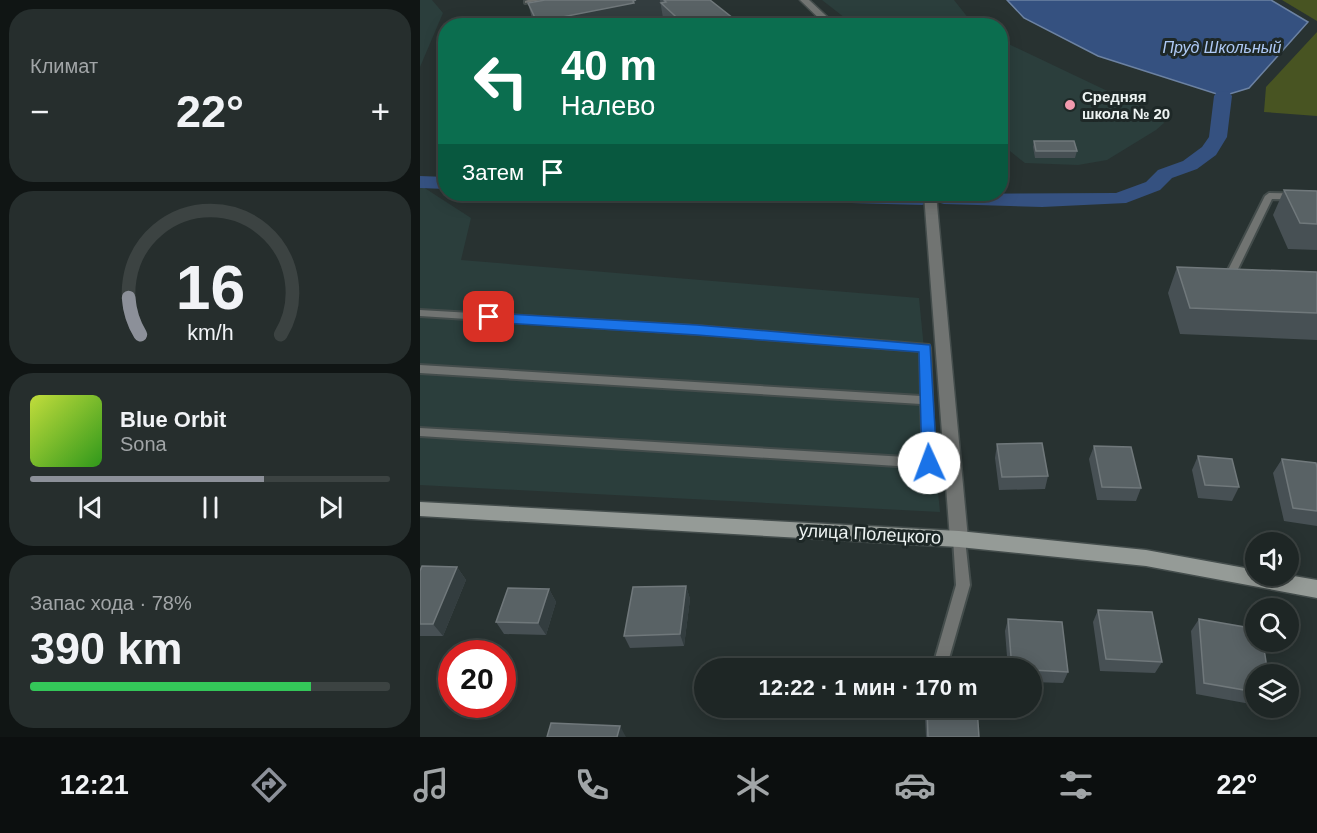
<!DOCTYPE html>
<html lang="ru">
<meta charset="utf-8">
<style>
body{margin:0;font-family:Helvetica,sans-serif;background:#262e2d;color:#f1f3f6;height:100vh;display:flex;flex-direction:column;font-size:22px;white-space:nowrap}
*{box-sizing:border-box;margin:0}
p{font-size:20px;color:#a1a5a7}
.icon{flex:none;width:33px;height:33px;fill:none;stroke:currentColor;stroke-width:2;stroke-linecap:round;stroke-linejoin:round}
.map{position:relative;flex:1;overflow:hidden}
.panel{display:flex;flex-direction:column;gap:9px;padding:9px;background:#101514;width:420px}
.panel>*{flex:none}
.guide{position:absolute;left:18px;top:18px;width:570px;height:183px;border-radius:24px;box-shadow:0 3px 15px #0003,0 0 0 2px #3c4342;background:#0b6e4f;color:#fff;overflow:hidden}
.buttons{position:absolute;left:825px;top:532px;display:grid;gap:12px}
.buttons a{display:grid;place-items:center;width:54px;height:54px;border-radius:50%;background:#1e2625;box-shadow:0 3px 15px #0003,0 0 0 2px #3c4342;font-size:30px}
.speed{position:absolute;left:18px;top:640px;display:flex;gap:12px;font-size:30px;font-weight:700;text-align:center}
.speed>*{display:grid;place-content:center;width:78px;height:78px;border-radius:50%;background:#1e2625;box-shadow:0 3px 15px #0003,0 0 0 2px #3c4342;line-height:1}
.speed .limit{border:9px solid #d22;background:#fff;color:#111}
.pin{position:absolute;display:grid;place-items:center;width:51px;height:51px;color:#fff;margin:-26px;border-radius:12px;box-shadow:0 3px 9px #0006}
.me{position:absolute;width:66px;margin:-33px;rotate:358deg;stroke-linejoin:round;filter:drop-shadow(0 0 4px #0008)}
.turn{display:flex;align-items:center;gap:21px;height:126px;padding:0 24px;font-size:27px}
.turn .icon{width:78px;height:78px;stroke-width:2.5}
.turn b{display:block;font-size:42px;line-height:51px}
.then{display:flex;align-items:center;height:57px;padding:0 24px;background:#0003;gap:12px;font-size:22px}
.big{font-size:45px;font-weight:600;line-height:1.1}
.panel .card{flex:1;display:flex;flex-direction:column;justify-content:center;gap:9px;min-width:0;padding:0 21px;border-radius:24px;background:#262e2d}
.panel .dial{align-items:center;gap:0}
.dial svg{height:156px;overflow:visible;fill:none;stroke:#3c4342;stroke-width:7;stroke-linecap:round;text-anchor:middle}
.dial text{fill:#f1f3f6;stroke:none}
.song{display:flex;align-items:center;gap:18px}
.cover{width:72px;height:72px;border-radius:9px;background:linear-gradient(135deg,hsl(70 70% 55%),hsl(110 70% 35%))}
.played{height:6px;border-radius:3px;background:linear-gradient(90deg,#8c9099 65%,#3c4342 65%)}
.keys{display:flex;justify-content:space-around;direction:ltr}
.heat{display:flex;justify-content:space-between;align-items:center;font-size:33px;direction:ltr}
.charge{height:9px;border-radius:4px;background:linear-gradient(90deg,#34c759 78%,#3c4342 0)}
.trip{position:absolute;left:274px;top:658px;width:348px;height:60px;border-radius:30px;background:#1e2625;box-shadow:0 3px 15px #0003,0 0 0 2px #3c4342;font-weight:600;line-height:60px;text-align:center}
.tab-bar{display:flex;height:96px;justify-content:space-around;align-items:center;background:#0c0f0f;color:#a1a5a7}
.tab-bar .icon{width:42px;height:42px}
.tab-bar .selected{color:#8c9099}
.tab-bar b{font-size:27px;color:#f1f3f6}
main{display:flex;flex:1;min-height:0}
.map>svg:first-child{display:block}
</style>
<main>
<section class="panel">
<div class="card"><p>Климат</p>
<div class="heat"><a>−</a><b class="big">22°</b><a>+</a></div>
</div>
<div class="card dial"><svg viewBox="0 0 100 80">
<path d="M14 69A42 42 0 1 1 86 69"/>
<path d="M14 69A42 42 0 0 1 8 50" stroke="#8c9099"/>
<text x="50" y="56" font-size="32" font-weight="700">16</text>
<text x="50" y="72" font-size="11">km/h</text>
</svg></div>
<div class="card">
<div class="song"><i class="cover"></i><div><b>Blue Orbit</b><p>Sona</p></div></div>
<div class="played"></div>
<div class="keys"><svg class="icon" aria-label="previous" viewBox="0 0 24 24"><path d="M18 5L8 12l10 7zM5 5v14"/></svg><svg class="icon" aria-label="pause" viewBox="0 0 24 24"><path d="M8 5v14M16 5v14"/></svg><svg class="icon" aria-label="next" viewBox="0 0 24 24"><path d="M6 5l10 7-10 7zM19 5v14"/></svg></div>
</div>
<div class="card"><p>Запас хода · 78%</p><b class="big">390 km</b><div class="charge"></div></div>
</section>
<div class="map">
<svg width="897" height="737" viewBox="0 0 897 737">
<rect width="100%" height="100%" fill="#283231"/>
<path fill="#2b3e3c" d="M 0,0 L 12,0 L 23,13 L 0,67 Z
M 402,0 L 534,0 L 549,19 L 558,25 L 434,25 Z
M 580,40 L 740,116 L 744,123 L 736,130 L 687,160 L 658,165 L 605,163 L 581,144 Z
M 0,185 L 51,218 L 41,260 L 499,298 L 520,512 L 0,485 Z"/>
<path fill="#485422" d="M 862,0 L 897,0 L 897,21 Z
M 897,32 L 897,116 L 844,112 L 846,87 Z"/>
<path fill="#355180" stroke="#6c82a2" stroke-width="1.5" d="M 587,0 L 851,0 L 888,22 L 829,88 L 803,96 L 678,56 L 604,18 Z"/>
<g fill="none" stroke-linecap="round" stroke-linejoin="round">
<path fill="#355180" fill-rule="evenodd" d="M 803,91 L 809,92 L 812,96 L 807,137 L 796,155 L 777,169 L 752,178 L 740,190 L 706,203 L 622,207 L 524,204 L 517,202 L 514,198 L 517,194 L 696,193 L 726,182 L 738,170 L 763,161 L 782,147 L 789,137 L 794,96 L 797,92 Z
M 0,176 L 26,177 L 26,189 L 0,188 Z
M 316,194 L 505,194 L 512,199 L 509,203 L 502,205 L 326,200 L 319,198 Z"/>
<defs>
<path id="lane" d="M 108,0 L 122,0 L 105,3 L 105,1 Z
M 849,193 L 897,194 L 897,200 L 852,199 L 817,271 L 823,272 L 825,274 L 820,277 L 808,276 L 806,274 L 845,196 Z
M 0,310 L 277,326 L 509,345 L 510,348 L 515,463 L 513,466 L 509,468 L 0,436 L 0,428 L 503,458 L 501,404 L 0,373 L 0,365 L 501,396 L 500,351 L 277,334 L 0,316 Z
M 539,534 L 543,535 L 545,539 L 550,585 L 526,669 L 512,669 L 536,585 L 533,539 L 535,535 Z"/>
<path id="street" d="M 380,0 L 389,0 L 417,26 L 407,26 Z
M 504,194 L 516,194 L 548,539 L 545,544 L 539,547 L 533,544 L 530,539 Z"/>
<path id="secondary" d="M 0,502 L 539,531 L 726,550 L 836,570 L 836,576 L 868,575 L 897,580 L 897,598 L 726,566 L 539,547 L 0,516 Z"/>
</defs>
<use href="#lane" stroke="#444d4c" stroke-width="4"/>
<use href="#street" stroke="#444d4c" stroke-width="3"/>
<use href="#secondary" stroke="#444d4c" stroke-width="3"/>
<use href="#lane" fill="#717472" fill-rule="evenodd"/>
<use href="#street" fill="#717472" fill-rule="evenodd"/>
<use href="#secondary" fill="#959b97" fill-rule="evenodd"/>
</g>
<path fill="#475054" d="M 125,0 L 290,0 L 323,26 L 245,26 L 243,18 L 218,23 L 219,26 L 114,26 L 108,3 Z
M 26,79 L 26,122 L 25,122 L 17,103 Z
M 614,141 L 657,151 L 655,158 L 615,158 L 613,147 Z
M 864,190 L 897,191 L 897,250 L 868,249 L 853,215 Z
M 757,267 L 897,272 L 897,340 L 760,334 L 748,293 Z
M 577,444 L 628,476 L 625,489 L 579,490 L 575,458 Z
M 674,446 L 721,488 L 716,501 L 677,500 L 669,459 Z
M 778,456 L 819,487 L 812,501 L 778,498 L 772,470 Z
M 862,459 L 897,468 L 897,526 L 864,521 L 853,473 Z
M 37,567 L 46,580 L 23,636 L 0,636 L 0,571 Z
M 266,586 L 270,599 L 264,646 L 210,648 L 204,636 Z
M 129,589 L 136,602 L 126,635 L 84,634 L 76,622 Z
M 678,610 L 742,662 L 735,673 L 680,671 L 673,622 Z
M 588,619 L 648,672 L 643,683 L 612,682 L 612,669 L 588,669 L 585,631 Z
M 779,619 L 836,675 L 836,705 L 776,694 L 771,631 Z
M 506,708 L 557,708 L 559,737 L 506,737 L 505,716 Z"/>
<path fill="#333d3f" d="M 216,0 L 240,0 L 243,18 L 218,23 L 219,26 L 118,26 L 117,22 Z
M 37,567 L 46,580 L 23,636 L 13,624 Z
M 266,586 L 270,599 L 264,646 L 260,634 Z
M 129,589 L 136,602 L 126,635 L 118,623 Z
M 200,726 L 206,737 L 197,737 Z"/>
<path fill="#596265" stroke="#70787b" stroke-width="1.5" d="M 125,0 L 216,0 L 213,1 L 214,3 L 117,22 L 108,3 Z
M 244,0 L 290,0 L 323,26 L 266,26 L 241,3 L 246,2 Z
M 26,79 L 26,102 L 17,103 Z
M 614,141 L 654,141 L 657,151 L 616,151 Z
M 864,190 L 897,191 L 897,224 L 880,223 Z
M 757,267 L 897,272 L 897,313 L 770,308 Z
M 622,443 L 628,476 L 582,477 L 577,444 Z
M 674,446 L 711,447 L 721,488 L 682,487 Z
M 778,456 L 812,459 L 819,487 L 785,485 Z
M 862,459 L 896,463 L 897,468 L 897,511 L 873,508 Z
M 2,566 L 37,567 L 13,624 L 0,624 L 0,571 Z
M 266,586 L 260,634 L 204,636 L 213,587 Z
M 88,588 L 129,589 L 118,623 L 76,622 Z
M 678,610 L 732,612 L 742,662 L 686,659 Z
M 588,619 L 642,622 L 648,672 L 612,670 L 612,669 L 592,669 Z
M 779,619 L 836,629 L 836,642 L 843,642 L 848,675 L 836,675 L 836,692 L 784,683 Z
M 507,708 L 557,708 L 559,737 L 508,737 Z
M 131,723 L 200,726 L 197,737 L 127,737 Z"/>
<path fill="#1a73e8" stroke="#114b97" stroke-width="1.5" d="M 69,313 L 277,325 L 510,345 L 517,463 L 515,467 L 504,467 L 502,463 L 499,352 L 277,335 L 69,322 L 63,317 Z"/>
<circle fill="#f29aae" stroke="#1e2827" stroke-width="2" cx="650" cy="105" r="6"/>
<g text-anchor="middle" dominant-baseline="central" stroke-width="6" stroke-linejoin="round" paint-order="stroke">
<g font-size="15" font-weight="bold" fill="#edf3f2" stroke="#1e2827" text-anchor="start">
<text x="662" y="96">Средняя<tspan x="662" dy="17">школа № 20</tspan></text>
</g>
<g font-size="16" font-style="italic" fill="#aec9f5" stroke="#1e2827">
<text x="802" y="47">Пруд Школьный</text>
</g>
<g font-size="18" fill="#edf3f2" stroke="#1e2827">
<text transform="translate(450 534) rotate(3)">улица Полецкого</text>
</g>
</g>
</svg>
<div class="buttons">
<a><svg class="icon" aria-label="sound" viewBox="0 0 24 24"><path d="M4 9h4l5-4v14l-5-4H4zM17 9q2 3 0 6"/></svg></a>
<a><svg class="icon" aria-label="search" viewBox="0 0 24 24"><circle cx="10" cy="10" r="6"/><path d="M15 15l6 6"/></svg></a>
<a><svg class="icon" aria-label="layers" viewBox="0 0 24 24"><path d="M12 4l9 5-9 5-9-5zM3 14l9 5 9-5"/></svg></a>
</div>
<div class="speed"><div class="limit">20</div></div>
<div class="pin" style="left:69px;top:317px;background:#d93025"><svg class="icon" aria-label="arrive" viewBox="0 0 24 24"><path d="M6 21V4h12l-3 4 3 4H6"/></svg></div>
<svg class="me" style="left:509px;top:463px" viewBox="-20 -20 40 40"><circle r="19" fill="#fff"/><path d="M0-13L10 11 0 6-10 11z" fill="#1a73e8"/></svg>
<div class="trip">12:22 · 1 мин · 170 m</div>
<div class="guide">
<div class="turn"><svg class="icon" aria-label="left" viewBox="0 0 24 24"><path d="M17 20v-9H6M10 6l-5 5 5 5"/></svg><div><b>40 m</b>Налево</div></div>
<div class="then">Затем<svg class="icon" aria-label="arrive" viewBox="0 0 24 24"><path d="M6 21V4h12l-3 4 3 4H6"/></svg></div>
</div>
</div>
</main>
<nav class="tab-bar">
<b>12:21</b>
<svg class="icon selected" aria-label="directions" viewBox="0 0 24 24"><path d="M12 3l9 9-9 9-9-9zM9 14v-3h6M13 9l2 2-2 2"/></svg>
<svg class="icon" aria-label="music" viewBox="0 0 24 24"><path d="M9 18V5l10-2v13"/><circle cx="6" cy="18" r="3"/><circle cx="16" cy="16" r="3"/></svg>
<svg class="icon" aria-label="phone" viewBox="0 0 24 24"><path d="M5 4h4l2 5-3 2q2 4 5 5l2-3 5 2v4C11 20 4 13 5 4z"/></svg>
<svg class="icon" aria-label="climate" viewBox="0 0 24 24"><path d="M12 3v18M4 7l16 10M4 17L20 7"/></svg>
<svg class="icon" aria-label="car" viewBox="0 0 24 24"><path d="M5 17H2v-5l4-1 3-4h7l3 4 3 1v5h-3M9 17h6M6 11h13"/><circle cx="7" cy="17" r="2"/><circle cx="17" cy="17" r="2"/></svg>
<svg class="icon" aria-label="filters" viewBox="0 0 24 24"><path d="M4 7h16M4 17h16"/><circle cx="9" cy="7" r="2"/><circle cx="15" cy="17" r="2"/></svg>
<b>22°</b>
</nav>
